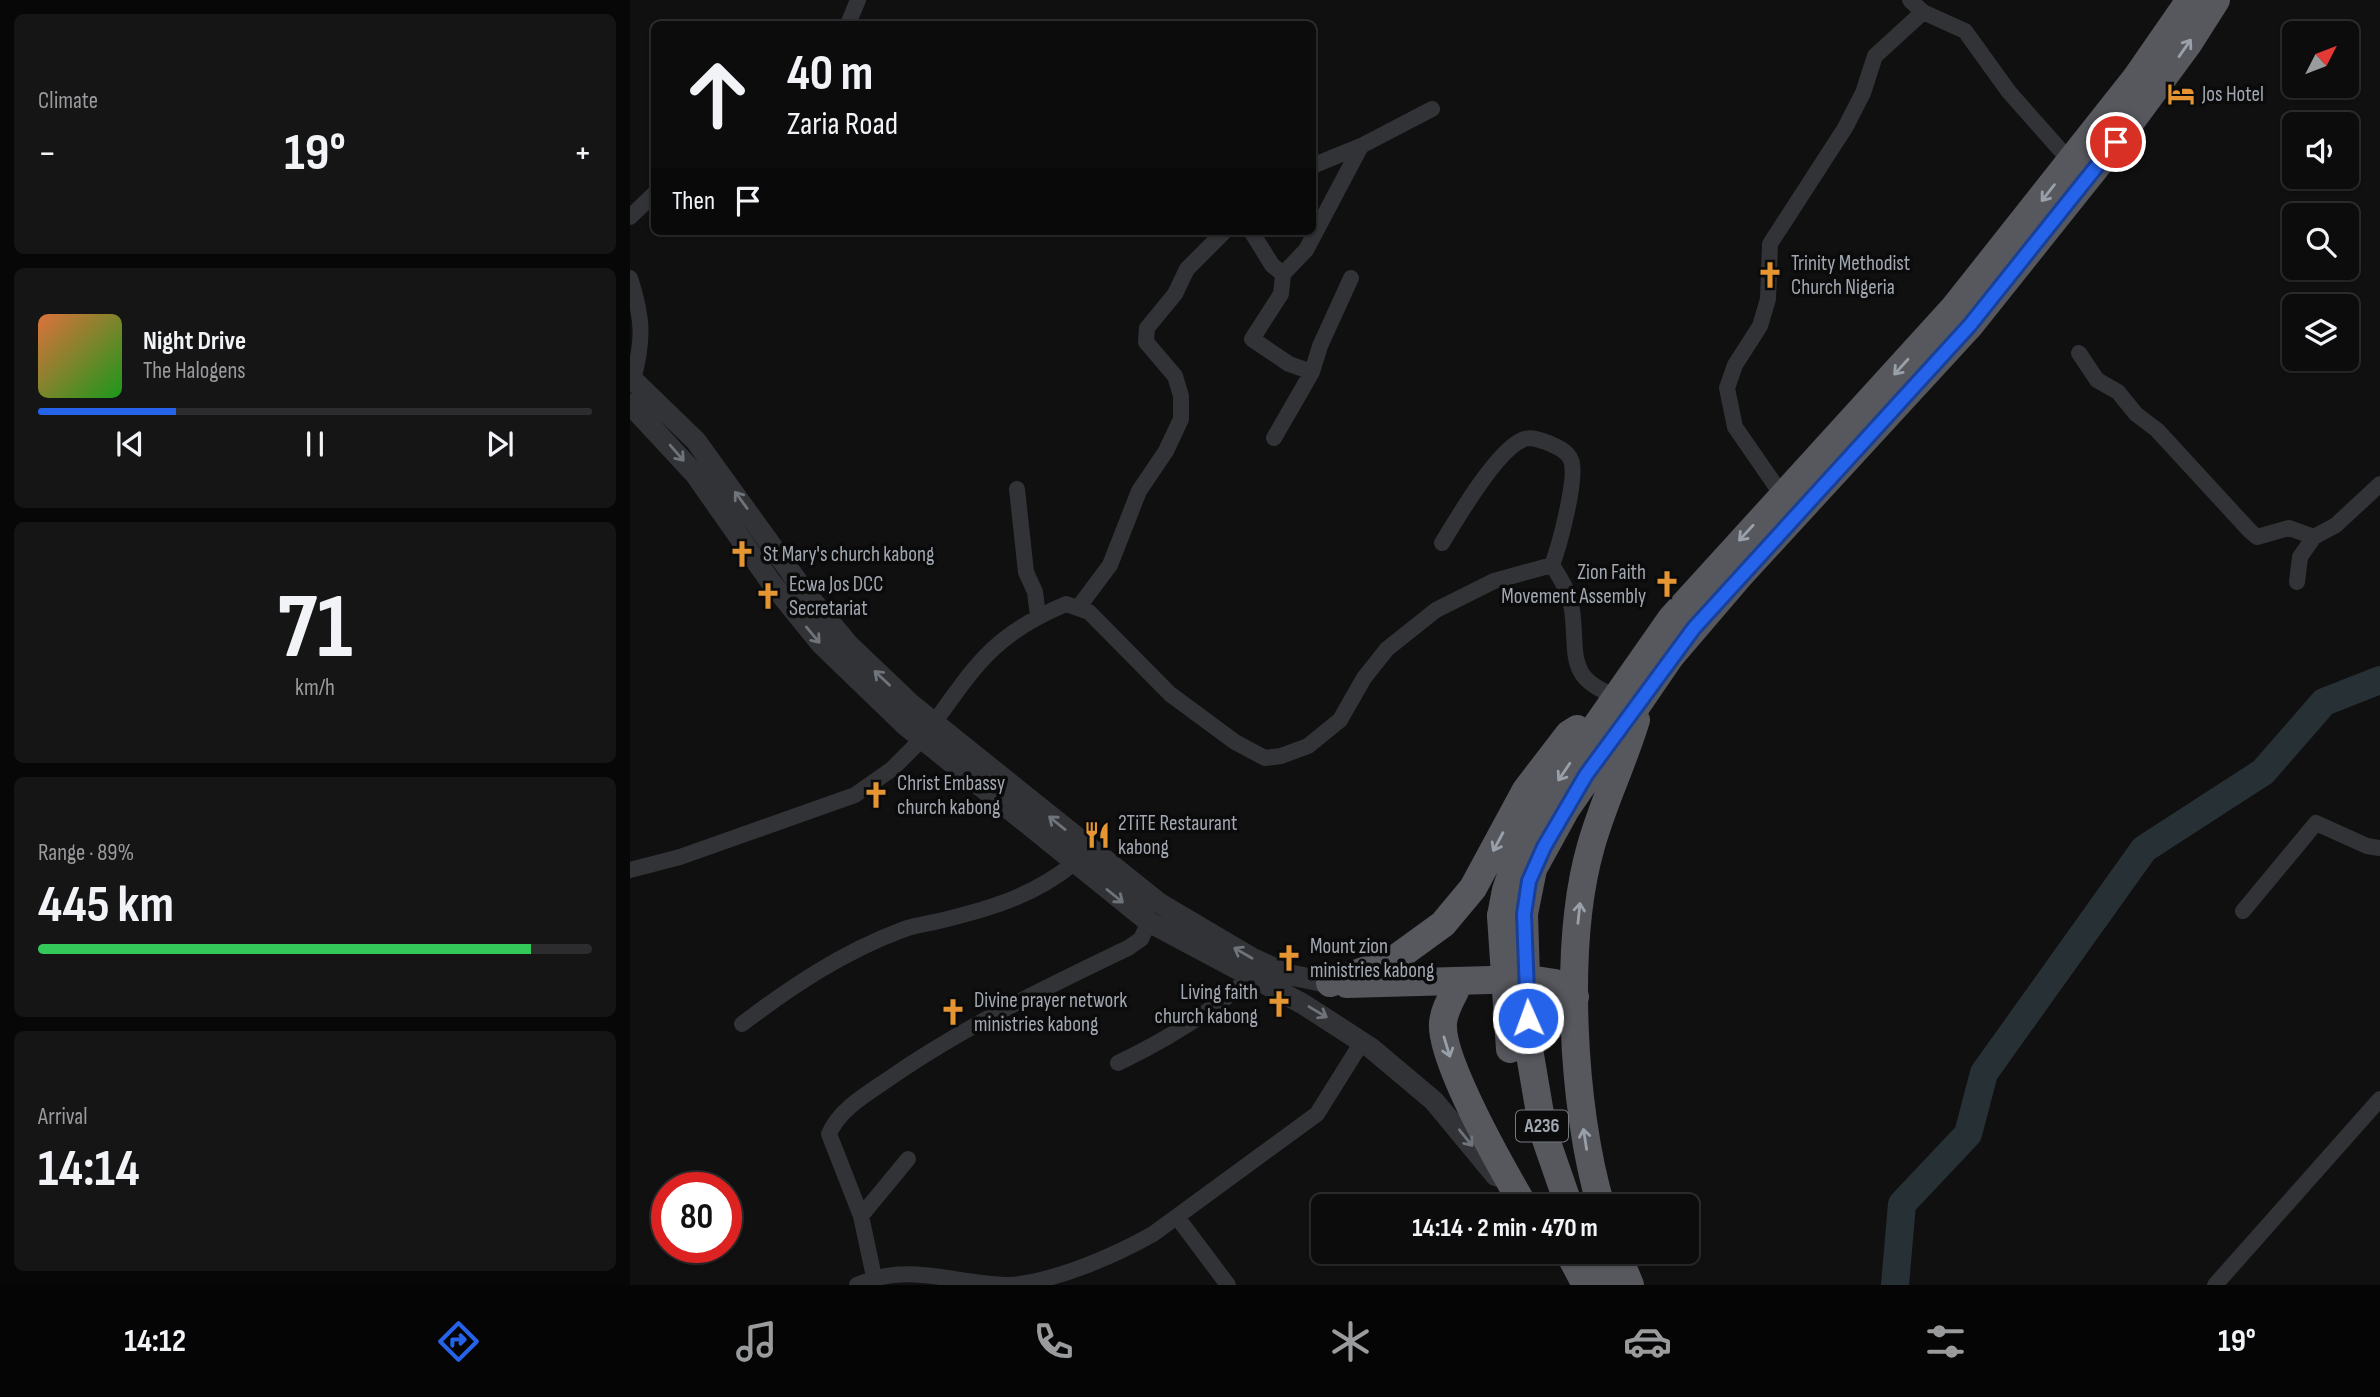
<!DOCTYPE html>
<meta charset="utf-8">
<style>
body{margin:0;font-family:"Sofia Sans Condensed",sans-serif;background:#151516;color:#f1f3f6;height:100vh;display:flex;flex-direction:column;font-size:26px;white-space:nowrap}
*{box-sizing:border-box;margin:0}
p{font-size:23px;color:#9a9b9d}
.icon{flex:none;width:38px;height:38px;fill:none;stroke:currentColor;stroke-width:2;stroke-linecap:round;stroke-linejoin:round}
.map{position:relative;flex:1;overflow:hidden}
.side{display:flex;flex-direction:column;gap:14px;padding:14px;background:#070707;width:630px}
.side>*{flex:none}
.guide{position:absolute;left:21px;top:21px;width:665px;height:214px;border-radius:10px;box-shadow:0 2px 5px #0004,0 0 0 2px #2c2c2e;background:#0c0c0d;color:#f1f3f6;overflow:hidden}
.needle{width:46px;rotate:48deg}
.tools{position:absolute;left:1652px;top:21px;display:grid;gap:14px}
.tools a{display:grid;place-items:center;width:77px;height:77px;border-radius:10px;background:#0c0c0d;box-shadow:0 2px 5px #0004,0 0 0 2px #2c2c2e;font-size:35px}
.speed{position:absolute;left:21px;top:1172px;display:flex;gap:14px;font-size:35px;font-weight:700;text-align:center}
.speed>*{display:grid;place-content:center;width:91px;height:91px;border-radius:50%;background:#0c0c0d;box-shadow:0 2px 5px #0004,0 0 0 2px #2c2c2e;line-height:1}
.speed .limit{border:10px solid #d22;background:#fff;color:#111}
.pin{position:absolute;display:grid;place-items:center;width:60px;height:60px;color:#fff;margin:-30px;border:4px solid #fff;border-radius:50%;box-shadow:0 2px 7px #0007}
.me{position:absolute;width:77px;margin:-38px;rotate:358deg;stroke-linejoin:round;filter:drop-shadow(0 0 5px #0008)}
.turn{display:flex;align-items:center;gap:24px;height:147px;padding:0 21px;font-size:32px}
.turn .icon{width:91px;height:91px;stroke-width:2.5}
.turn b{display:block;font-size:49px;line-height:60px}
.then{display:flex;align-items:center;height:66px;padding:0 21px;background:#0003;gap:14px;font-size:26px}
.big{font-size:52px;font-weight:700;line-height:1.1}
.side .widget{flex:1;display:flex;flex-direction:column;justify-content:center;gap:10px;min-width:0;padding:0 24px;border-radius:10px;background:#151516}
.side .dial{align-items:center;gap:0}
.dial b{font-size:91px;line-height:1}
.song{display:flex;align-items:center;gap:21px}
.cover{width:84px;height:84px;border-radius:10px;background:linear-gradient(135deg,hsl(20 70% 55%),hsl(120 70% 35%))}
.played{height:7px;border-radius:4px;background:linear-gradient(90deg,#2563eb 25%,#2c2c2e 25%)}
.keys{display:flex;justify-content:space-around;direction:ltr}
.heat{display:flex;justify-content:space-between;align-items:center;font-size:38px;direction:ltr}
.charge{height:10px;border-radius:5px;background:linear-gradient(90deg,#34c759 89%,#2c2c2e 0)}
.trip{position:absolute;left:681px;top:1194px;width:388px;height:70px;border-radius:10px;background:#0c0c0d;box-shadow:0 2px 5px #0004,0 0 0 2px #2c2c2e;font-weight:700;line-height:70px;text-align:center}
.tab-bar{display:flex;height:112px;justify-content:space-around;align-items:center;background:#050505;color:#9a9b9d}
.tab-bar .icon{width:49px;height:49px}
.tab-bar .on{color:#2563eb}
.tab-bar b{font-size:32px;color:#f1f3f6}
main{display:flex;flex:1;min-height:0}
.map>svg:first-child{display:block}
</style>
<main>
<section class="side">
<div class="widget"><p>Climate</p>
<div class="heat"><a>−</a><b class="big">19°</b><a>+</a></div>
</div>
<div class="widget">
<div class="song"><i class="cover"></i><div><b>Night Drive</b><p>The Halogens</p></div></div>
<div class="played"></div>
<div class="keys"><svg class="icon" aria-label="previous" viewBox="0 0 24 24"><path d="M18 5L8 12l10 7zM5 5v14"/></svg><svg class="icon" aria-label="pause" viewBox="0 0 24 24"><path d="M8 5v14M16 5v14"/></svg><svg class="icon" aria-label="next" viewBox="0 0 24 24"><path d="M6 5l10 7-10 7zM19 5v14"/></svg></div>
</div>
<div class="widget dial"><b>71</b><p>km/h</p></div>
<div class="widget"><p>Range · 89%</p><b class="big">445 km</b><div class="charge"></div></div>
<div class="widget"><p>Arrival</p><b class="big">14:14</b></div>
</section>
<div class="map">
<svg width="1750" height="1285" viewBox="0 0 1750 1285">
<rect width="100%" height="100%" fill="#101011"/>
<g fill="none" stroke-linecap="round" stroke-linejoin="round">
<path stroke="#273034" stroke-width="28" d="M 1265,1285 L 1272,1204 L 1338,1134 L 1354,1073 L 1514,849 L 1633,772 L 1694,702 L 1750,680"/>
<path stroke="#313336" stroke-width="16" d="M 1280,0 L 1293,12 L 1335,31 L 1379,92 L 1441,162
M 218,24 L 228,0
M 682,166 L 731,146 L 802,109
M 0,217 L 24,194
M 621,231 L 642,265 L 653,274 L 651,294 L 622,339 L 659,364 L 682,372 L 690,346 L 721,278
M 653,274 L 676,250 L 731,146
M 0,278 C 13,319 14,338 3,380
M 1449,353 L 1467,380 L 1488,392 L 1506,414 L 1527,430 L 1620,531 L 1627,537 L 1659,528 L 1684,537
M 644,438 L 682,372
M 387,489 L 396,572 L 405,592 L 408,616
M 1152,495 L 1105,427 L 1097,388 L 1105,365 L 1130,326 L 1138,299 L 1140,244 L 1215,128 L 1233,93 L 1245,56 L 1293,12
M 812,543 C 828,517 864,455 890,441 C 898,436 907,439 916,442 C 925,446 937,450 941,460 C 948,477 929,547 922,565 C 931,579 939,592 942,609 C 948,654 935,678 986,696
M 1667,582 L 1670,557 L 1684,537 L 1706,525 L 1750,484
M 448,608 L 480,565 L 509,491 L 536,451 L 551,419 L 551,396 L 545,376 L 516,342 L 517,328 L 545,294 L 557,269 L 595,231
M 304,723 C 347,663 365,634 436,604 L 459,612 L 540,694 L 605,742 L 635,758 L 651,756 L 678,746 L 710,720 L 734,678 L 757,649 L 806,610 L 864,581 L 922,565
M 0,870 L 50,857 L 225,795 L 262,769 L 292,739
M 1613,911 L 1686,823 L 1737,846 L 1750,848
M 112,1024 C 162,986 213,952 272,930 C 284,925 297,924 309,921 C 359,909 404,896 444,863
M 488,1063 C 536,1040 581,1013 620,977
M 231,1216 L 278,1159
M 547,1217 L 598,1285
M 244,1277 L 231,1216 L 199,1134 C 209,1110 235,1095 257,1080 C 333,1027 415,988 498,948 L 511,939 L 519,922
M 227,1285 C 277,1261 328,1285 381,1285 C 426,1281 484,1256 523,1234 L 687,1114 L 732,1042
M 1585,1285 L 1750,1099"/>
<path stroke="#313336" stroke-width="21" d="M 0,377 L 66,441 L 175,592 L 218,644 L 282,705 L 529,903 L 622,958 L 656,974 L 700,983
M 0,404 L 65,474 L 140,581 L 191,644 L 275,725 L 519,922 L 673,1004 L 741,1048 L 804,1101 L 866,1176"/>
<path stroke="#56585e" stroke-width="28" d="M 894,914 L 903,869 L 936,809 L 1040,657 L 1111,574 L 1340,325 L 1486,142 L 1558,44 L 1586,0
M 871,916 L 876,890 L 889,853 L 927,782 L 1041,619 L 1324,308 L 1506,78 L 1560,0
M 700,983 L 762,961 L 813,924 L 843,888 L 896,790 L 939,734 L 947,729
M 829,983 C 823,996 814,1009 813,1023 C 810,1060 873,1170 894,1206
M 717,984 L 899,979 L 925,983 L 945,997
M 898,1043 L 913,1131 L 939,1206
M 971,1206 C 942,1109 933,943 961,846 C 973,803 993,763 1006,720
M 938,1251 L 956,1285
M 960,1251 L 979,1285
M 986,1251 L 1000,1285"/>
<path stroke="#56585e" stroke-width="28" d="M 894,914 L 898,1043
M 871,916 L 880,1049"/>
</g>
<defs><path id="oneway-shaft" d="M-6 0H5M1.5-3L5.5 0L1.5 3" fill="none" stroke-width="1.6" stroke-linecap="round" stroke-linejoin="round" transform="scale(1.75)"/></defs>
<g stroke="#9aa0a9">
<use href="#oneway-shaft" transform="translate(1555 48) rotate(-55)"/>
<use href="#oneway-shaft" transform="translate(1418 193) rotate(128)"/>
<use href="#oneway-shaft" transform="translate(1271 367) rotate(132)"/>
<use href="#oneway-shaft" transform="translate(1116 533) rotate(133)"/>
<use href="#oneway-shaft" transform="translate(934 772) rotate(124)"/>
<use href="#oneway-shaft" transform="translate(868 842) rotate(118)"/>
<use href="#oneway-shaft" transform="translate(949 913) rotate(-84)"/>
<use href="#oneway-shaft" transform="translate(817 1047) rotate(73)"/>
<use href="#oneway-shaft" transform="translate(955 1139) rotate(-99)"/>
</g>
<g stroke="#6f737a">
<use href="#oneway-shaft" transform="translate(47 453) rotate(49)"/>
<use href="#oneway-shaft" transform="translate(111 500) rotate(-126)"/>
<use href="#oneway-shaft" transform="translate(183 635) rotate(50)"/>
<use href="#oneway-shaft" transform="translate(252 678) rotate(-137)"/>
<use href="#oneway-shaft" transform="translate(427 823) rotate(-141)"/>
<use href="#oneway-shaft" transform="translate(485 896) rotate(39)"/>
<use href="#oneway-shaft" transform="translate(613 953) rotate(-150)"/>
<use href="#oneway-shaft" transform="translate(688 1012) rotate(31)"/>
<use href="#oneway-shaft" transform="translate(836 1138) rotate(51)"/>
</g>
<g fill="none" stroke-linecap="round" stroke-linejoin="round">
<defs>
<path id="route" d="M 898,1018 L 894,914 L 899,881 L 914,847 L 956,775 L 1064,628 L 1340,325 L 1486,142"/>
</defs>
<use href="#route" stroke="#184099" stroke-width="18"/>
<use href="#route" stroke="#2563eb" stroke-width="12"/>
</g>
<defs>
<symbol id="hotel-bare" viewBox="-9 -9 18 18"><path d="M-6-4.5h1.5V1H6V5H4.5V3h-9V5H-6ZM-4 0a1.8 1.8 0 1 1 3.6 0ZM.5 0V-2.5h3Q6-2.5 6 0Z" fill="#e69533" stroke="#0b0b0c" stroke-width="2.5" paint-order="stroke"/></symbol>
<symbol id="church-bare" viewBox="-9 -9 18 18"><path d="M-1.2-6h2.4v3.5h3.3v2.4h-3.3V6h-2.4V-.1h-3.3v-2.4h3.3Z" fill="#e69533" stroke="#0b0b0c" stroke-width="2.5" paint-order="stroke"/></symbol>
<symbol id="restaurant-bare" viewBox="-9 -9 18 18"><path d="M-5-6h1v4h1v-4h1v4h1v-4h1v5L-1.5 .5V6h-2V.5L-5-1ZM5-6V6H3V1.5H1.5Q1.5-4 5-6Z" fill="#e69533" stroke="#0b0b0c" stroke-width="2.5" paint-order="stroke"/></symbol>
</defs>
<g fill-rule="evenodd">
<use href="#hotel-bare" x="1532" y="75" width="38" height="38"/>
<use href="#church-bare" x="1121" y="256" width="38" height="38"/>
<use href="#church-bare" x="93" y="535" width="38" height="38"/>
<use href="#church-bare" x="1018" y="565" width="38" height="38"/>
<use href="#church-bare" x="119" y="577" width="38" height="38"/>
<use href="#church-bare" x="227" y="776" width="38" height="38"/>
<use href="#restaurant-bare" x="448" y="816" width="38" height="38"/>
<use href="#church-bare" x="640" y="939" width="38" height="38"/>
<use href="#church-bare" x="630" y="985" width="38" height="38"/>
<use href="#church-bare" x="304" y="993" width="38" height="38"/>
</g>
<g text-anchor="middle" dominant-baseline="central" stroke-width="7" stroke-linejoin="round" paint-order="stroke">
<rect fill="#0b0b0c" stroke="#757980" stroke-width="2" x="886" y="1110.5" width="52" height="31" rx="5"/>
<g font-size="19" font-weight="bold" fill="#a2a8b1">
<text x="912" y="1126">A236</text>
</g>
<g font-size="21" fill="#a2a8b1" stroke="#0b0b0c" text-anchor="start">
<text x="1572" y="94">Jos Hotel</text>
<text x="1161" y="263">Trinity Methodist<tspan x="1161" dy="24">Church Nigeria</tspan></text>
<text x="133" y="554">St Mary's church kabong</text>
<text x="1016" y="572" text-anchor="end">Zion Faith<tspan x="1016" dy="24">Movement Assembly</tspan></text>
<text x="159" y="584">Ecwa Jos DCC<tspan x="159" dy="24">Secretariat</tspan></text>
<text x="267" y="783">Christ Embassy<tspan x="267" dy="24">church kabong</tspan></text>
<text x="488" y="823">2TiTE Restaurant<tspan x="488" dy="24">kabong</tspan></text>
<text x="680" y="946">Mount zion<tspan x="680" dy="24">ministries kabong</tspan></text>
<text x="628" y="992" text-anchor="end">Living faith<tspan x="628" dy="24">church kabong</tspan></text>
<text x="344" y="1000">Divine prayer network<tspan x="344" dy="24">ministries kabong</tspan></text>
</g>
</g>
</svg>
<div class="tools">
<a><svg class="needle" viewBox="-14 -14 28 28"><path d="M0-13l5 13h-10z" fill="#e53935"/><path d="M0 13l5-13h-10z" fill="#9a9b9d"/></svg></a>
<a><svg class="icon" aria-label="sound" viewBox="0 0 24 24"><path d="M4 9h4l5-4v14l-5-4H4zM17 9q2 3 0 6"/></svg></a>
<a><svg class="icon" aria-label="search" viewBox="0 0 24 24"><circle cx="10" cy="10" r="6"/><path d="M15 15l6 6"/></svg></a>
<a><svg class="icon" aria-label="layers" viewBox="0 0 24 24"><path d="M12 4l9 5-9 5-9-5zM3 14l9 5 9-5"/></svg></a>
</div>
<div class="speed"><div class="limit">80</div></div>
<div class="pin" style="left:1486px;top:142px;background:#d93025"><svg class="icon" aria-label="arrive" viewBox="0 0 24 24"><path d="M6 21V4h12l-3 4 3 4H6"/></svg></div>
<svg class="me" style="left:898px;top:1018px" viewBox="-20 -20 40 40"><circle r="17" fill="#2563eb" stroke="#fff" stroke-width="3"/><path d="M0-11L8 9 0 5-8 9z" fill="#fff"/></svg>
<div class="trip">14:14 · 2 min · 470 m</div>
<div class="guide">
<div class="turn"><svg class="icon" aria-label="ahead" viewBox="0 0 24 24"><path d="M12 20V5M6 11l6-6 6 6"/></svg><div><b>40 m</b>Zaria Road</div></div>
<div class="then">Then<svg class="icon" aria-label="arrive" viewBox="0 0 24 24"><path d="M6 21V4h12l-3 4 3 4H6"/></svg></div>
</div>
</div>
</main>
<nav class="tab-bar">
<b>14:12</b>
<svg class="icon on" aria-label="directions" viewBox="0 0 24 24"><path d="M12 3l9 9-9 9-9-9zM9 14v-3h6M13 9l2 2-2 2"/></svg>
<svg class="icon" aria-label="music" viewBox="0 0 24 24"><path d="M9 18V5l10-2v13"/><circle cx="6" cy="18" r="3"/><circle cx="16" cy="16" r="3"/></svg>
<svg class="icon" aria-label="phone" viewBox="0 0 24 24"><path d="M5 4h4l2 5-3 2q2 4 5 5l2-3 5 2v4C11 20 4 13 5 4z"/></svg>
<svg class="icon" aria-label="climate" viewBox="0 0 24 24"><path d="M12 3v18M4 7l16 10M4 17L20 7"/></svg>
<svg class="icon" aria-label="car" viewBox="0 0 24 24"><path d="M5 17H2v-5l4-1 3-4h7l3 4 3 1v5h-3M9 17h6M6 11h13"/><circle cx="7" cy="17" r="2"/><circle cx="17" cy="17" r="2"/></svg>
<svg class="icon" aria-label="filters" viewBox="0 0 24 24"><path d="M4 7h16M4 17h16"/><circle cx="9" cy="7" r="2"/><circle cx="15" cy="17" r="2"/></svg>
<b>19°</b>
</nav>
